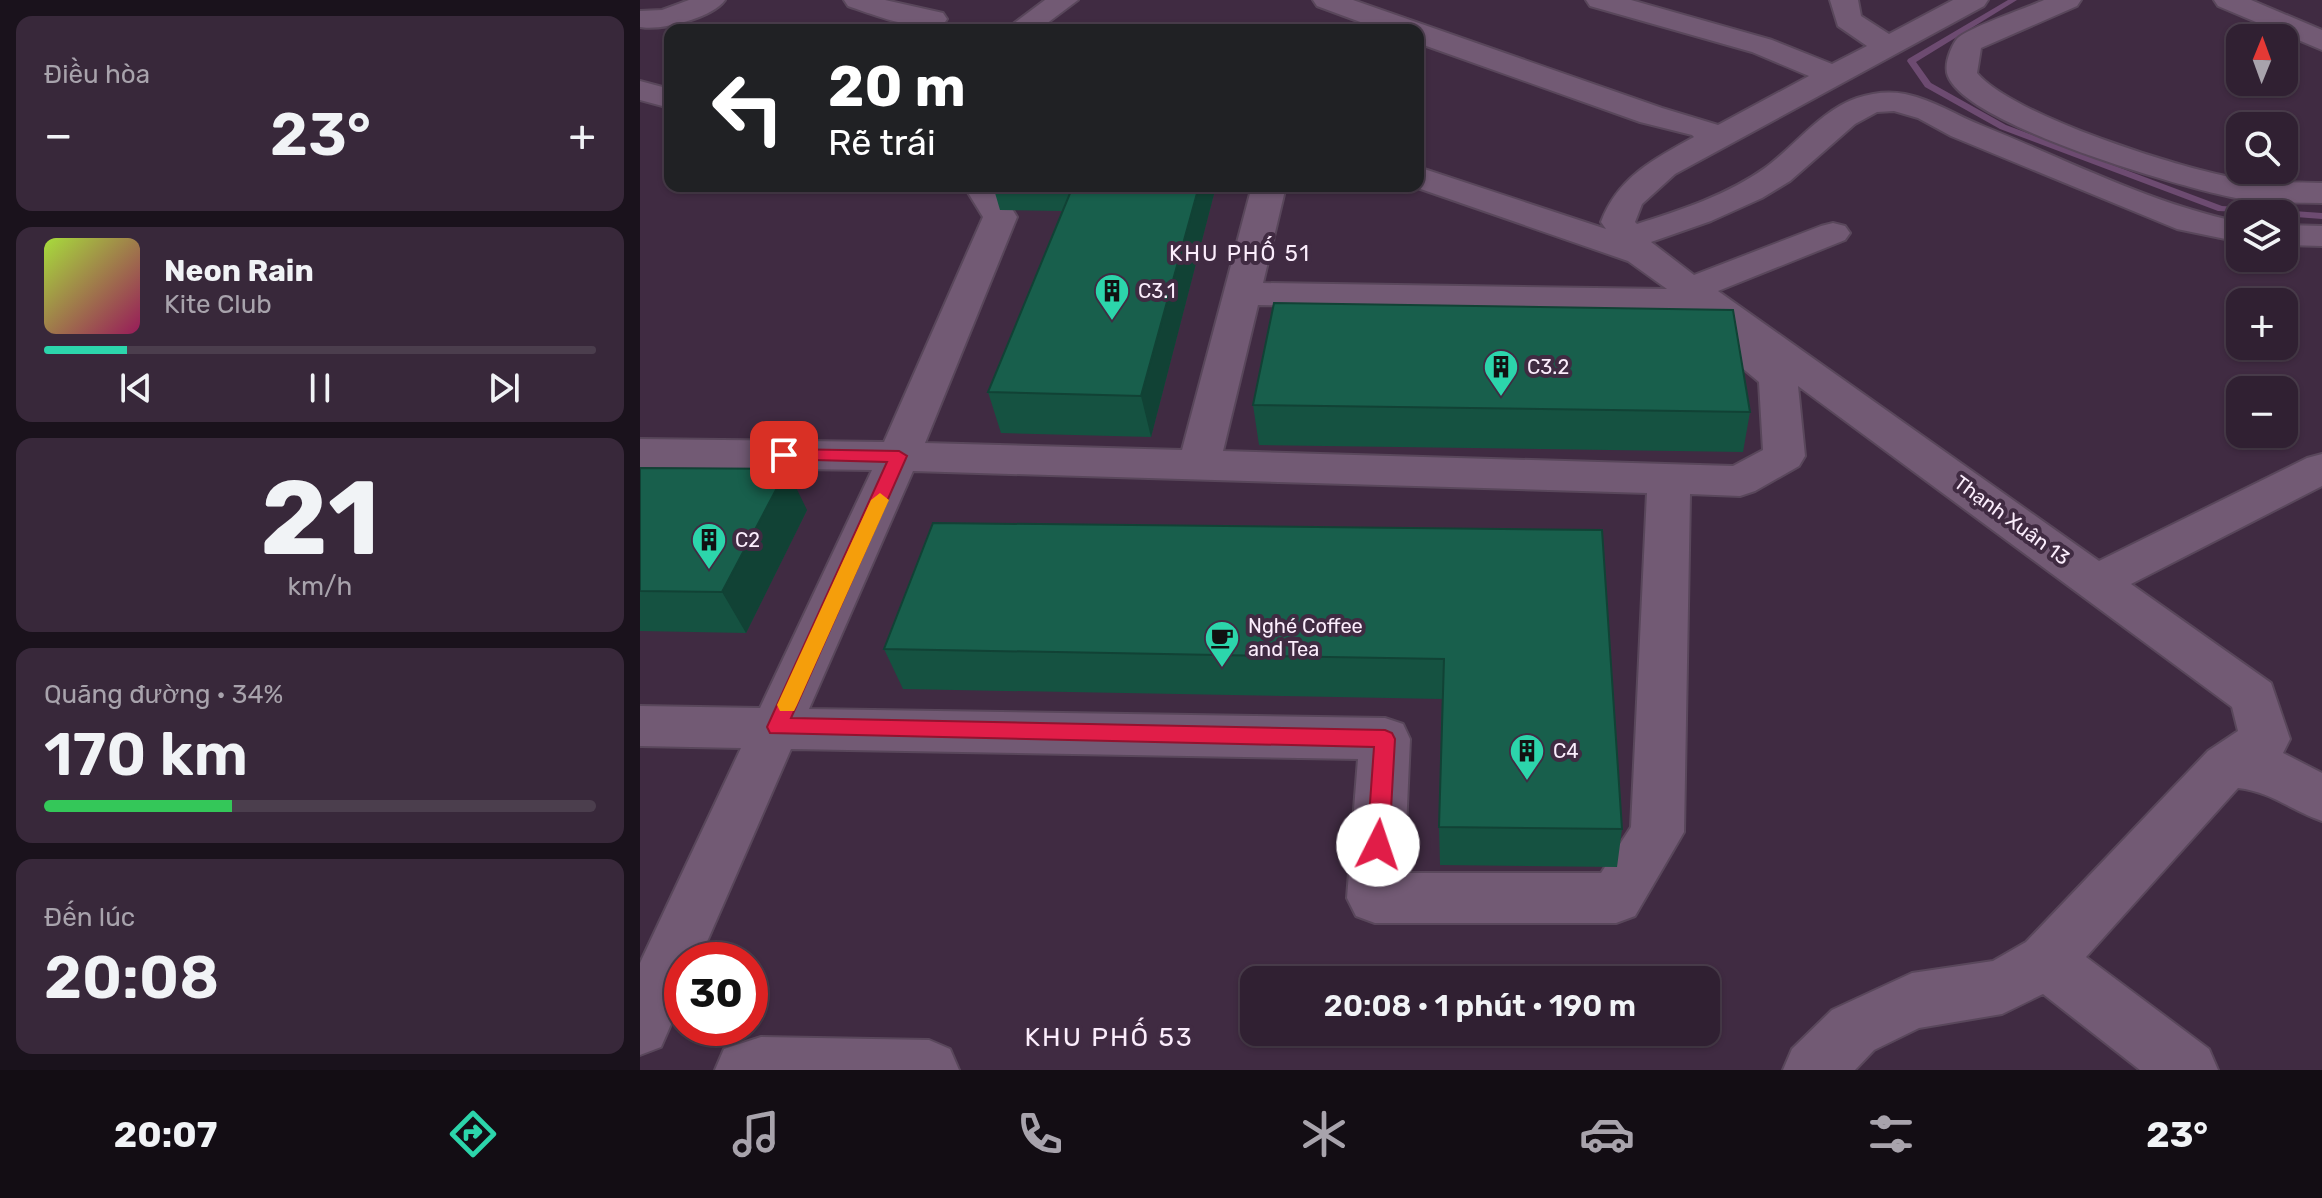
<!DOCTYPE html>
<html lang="vi">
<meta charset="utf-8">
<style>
body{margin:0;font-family:Rubik,sans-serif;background:#38283a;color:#f1f3f6;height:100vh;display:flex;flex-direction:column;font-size:30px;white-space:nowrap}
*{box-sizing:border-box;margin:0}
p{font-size:26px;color:#a8a3ac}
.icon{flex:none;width:44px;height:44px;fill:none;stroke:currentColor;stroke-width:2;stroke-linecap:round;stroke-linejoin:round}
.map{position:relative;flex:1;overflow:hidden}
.details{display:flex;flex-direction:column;gap:16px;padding:16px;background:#1a121c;width:640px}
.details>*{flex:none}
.banner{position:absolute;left:24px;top:24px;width:760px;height:168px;border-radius:16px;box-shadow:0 2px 6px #0004,0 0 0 2px #4b3e4d;background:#202124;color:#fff;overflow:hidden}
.needle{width:52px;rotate:1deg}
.tools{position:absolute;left:1586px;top:24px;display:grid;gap:16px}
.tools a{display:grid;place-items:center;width:72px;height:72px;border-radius:16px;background:#302032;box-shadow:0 2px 6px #0004,0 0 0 2px #4b3e4d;font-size:40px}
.speed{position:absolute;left:24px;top:942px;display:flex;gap:16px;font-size:40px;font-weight:700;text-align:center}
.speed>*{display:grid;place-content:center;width:104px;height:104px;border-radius:50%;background:#302032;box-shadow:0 2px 6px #0004,0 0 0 2px #4b3e4d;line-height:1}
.speed .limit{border:12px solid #d22;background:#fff;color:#111}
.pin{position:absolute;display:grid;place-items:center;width:68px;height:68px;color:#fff;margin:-34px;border-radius:16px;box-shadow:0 4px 12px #0006}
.me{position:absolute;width:88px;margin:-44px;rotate:4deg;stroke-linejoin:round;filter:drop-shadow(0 0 6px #0008)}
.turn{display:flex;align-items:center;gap:28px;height:168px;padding:0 32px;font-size:36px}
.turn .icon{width:104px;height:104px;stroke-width:2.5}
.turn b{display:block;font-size:56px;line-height:68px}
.big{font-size:60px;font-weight:600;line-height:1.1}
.details .widget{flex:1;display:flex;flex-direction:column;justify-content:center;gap:12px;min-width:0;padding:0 28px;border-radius:16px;background:#38283a}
.details .dial{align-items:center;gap:0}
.dial b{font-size:104px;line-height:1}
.song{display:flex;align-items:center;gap:24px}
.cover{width:96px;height:96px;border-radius:12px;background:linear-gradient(135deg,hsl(80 70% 55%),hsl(330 70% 35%))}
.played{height:8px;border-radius:4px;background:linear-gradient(90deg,#2cd5ab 15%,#4b3e4d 15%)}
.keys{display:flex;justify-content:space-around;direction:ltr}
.heat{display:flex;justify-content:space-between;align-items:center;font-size:44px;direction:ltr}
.charge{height:12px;border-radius:6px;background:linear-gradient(90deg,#34c759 34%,#4b3e4d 0)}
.trip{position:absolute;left:600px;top:966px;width:480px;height:80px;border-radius:16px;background:#302032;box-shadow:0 2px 6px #0004,0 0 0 2px #4b3e4d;font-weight:600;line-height:80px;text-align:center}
.menu{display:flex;height:128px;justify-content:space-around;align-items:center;background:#130d14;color:#a8a3ac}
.menu .icon{width:56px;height:56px}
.menu .current{color:#2cd5ab}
.menu b{font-size:36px;color:#f1f3f6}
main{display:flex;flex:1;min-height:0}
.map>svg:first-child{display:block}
</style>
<main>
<section class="details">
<div class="widget"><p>Điều hòa</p>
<div class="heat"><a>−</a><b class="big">23°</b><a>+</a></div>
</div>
<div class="widget">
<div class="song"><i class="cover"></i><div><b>Neon Rain</b><p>Kite Club</p></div></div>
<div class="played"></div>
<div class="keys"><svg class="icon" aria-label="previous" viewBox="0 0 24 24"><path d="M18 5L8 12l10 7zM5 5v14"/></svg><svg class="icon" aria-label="pause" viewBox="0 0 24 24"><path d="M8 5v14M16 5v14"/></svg><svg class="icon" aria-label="next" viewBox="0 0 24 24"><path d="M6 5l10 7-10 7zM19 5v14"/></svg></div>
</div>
<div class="widget dial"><b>21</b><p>km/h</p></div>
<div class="widget"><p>Quãng đường · 34%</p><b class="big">170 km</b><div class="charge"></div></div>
<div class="widget"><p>Đến lúc</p><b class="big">20:08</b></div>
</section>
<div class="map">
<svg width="1682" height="1070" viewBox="0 0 1682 1070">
<rect width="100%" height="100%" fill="#402b42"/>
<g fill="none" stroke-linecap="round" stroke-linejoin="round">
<path fill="#6d4b71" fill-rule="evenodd" d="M 1368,0 L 1377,0 L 1276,62 L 1291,83 L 1366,125 L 1582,206 L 1682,213 L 1682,219 L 1644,216 L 1644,214 L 1578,211 L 1360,129 L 1285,87 L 1267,61 L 1268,59 Z"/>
<defs>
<path id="minor" d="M 49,0 L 85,0 C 72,18 21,31 0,27 L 0,11 L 22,10 Z
M 204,0 L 245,0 L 303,13 L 307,19 L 303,25 C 277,32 234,15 208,6 Z
M 405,0 L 438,0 L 398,30 L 365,30 Z
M 673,0 L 713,0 L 1022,108 L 1078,125 L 1169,76 L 1112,52 L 950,6 L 946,0 L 991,0 L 1132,40 L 1192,64 L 1227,46 L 1198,26 L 1190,0 L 1218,0 L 1221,16 L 1249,34 L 1313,0 L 1348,0 L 1344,6 L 1035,174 L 1002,204 L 995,222 L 997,224 C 1041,210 1087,195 1125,168 C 1155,146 1180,111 1217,98 C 1232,93 1249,91 1265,94 C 1294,100 1317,116 1343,126 C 1427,160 1512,204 1600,222 L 1600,242 L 1537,229 L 1311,136 L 1278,118 L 1254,111 L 1237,112 L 1215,124 L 1150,181 L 1122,198 L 1071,221 L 1011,242 L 1054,275 L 1181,226 L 1193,223 L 1205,226 L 1210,233 L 1205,240 L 1078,291 L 1459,561 L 1667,458 L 1682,454 L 1682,486 L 1491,584 L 1631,683 L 1650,739 L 1643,753 L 1682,773 L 1682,821 C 1650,810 1632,792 1598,788 L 1446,957 L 1569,1049 L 1578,1070 L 1500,1070 L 1403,994 L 1362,1014 L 1279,1028 L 1234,1050 L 1215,1070 L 1143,1070 L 1152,1049 L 1192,1010 L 1272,973 L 1353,961 L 1386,942 L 1568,751 L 1598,731 L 1592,707 L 1158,386 L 1165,456 L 1159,466 L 1115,491 L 1100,496 L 1050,494 L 1044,832 L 995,916 L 976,923 L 735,923 L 716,916 L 707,898 L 718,759 L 151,749 L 59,960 L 42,960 L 42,999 L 21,1047 L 0,1055 L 0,963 L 101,748 L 0,746 L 0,706 L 120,708 L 232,470 L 0,467 L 0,439 L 244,442 L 343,217 L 324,186 L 358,186 L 377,217 L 285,443 L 542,450 L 612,186 L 646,186 L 623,283 L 1027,289 L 988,261 L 772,186 L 778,186 L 778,167 L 966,229 L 961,222 C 978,177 1014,159 1054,137 L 1052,135 L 1000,122 L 778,43 L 778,30 L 742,30 L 677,6 ZM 618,305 L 1034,311 L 1119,382 L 1123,450 L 1093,466 L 583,451 ZM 273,471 L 1007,493 L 991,827 L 961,873 L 764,873 L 770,739 L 763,724 L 745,718 L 169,709 Z
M 1404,0 L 1441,0 L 1437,6 L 1341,48 L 1337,73 C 1371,115 1546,171 1602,179 C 1629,183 1656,182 1682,183 L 1682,203 C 1652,202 1621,204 1591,197 C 1538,186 1327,125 1308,76 C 1305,68 1307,60 1310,52 C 1312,47 1315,40 1319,37 C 1335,25 1384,9 1404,0 Z
M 1574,0 L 1611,0 L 1682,30 L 1682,50 L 1578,6 Z
M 0,81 L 30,89 L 30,108 L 0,100 Z
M 1644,225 L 1682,226 L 1682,246 L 1644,245 Z
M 121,1037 L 289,1040 L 310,1049 L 319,1070 L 75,1070 L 84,1049 Z"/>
</defs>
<use href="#minor" stroke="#59475b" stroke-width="4"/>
<use href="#minor" fill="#725a74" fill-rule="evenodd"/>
</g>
<path fill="#155241" d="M 353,186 L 576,186 L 511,437 L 361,433 L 348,392 L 422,211 L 360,210 Z
M 613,405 L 1110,412 L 1103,452 L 619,445 Z
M 0,468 L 167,510 L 106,633 L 0,631 Z
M 962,530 L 982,829 L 977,867 L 800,865 L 799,827 L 802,699 L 263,689 L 244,649 Z"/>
<path fill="#114235" d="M 559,186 L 576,186 L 511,437 L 501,396 Z
M 147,469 L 167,510 L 106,633 L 82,592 Z"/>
<path fill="#185f4c" stroke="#114235" stroke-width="2" d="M 433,186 L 559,186 L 501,396 L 348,392 Z
M 634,303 L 1093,310 L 1110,412 L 613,405 Z
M 0,468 L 147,469 L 82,592 L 0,591 Z
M 293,523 L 962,530 L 982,829 L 799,827 L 804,659 L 244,649 Z"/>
<path fill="#e11d48" stroke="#92132f" stroke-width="2" d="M 144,449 L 259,451 L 267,456 L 151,718 L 745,730 L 752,733 L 755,739 L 749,845 L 746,852 L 738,855 L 730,852 L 727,845 L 734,747 L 130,733 L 127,727 L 247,462 L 138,459 L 135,455 L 138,451 Z"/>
<path fill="#f59e0b" d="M 240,493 L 249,500 L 157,705 L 154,711 L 140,711 L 137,705 L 231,500 Z"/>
<defs>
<symbol id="building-pin" viewBox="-11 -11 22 30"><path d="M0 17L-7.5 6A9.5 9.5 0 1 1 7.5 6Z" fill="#2cd5ab" stroke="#402b42"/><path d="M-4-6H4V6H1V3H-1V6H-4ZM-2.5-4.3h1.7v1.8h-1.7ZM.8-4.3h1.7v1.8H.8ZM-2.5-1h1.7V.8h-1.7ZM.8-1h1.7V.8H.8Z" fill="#111"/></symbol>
<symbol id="cafe-pin" viewBox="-11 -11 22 30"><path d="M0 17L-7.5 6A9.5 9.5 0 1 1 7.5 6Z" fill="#2cd5ab" stroke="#402b42"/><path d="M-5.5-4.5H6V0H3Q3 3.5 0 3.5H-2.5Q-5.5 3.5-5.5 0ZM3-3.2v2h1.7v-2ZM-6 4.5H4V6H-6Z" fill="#111"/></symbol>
</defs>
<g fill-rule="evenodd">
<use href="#building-pin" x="452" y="271" width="40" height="54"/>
<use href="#building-pin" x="841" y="347" width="40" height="54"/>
<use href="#building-pin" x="49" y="520" width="40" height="54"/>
<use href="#cafe-pin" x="562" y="618" width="40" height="54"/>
<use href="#building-pin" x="867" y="731" width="40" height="54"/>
</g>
<g text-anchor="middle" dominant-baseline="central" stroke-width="8" stroke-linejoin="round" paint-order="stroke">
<g font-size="20" fill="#fbedfc" stroke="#402b42" text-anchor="start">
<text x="498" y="291">С3.1</text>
<text x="887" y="367">C3.2</text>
<text x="95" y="540">С2</text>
<text x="608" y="626">Nghé Coffee<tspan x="608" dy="23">and Tea</tspan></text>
<text x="913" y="751">C4</text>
</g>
<g font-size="20" fill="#fbedfc" stroke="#402b42">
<text transform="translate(1372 520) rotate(36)">Thạnh Xuân 13</text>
</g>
<g font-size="22" letter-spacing="2" fill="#fbedfc" stroke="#402b42">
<text x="600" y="253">KHU PHỐ 51</text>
</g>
<g font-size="26" letter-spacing="2" fill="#fbedfc" stroke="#402b42">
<text x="469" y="1037">KHU PHỐ 53</text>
</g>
</g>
</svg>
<div class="tools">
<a><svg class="needle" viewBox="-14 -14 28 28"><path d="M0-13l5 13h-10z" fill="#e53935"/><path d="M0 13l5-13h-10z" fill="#a8a3ac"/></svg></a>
<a><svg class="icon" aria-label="search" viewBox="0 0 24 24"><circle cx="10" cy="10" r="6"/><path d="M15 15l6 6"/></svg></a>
<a><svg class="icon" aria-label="layers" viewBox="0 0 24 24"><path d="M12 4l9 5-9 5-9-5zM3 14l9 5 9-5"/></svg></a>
<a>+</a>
<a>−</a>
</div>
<div class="speed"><div class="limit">30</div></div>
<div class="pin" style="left:144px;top:455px;background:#d93025"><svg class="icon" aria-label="arrive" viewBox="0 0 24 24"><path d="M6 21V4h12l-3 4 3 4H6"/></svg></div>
<svg class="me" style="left:738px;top:845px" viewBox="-20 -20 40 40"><circle r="19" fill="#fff"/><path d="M0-13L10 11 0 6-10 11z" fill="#e11d48"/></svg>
<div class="trip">20:08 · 1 phút · 190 m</div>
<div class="banner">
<div class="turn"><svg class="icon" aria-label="left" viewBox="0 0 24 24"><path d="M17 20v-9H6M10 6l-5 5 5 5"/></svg><div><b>20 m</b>Rẽ trái</div></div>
</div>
</div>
</main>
<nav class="menu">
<b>20:07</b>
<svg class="icon current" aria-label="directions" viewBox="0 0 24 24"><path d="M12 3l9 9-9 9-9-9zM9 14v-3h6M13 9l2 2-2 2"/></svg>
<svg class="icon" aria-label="music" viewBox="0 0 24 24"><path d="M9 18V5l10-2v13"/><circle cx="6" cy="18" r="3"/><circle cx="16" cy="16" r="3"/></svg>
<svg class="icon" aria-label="phone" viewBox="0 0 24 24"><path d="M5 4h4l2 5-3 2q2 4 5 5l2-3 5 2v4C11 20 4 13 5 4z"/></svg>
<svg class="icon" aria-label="climate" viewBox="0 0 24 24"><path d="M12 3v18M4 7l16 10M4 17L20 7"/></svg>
<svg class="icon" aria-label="car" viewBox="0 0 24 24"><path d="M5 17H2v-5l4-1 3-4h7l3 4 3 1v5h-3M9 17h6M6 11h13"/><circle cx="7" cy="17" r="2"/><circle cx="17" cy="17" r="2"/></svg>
<svg class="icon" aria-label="filters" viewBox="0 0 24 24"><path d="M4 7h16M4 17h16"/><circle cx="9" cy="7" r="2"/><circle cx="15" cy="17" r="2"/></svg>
<b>23°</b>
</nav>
